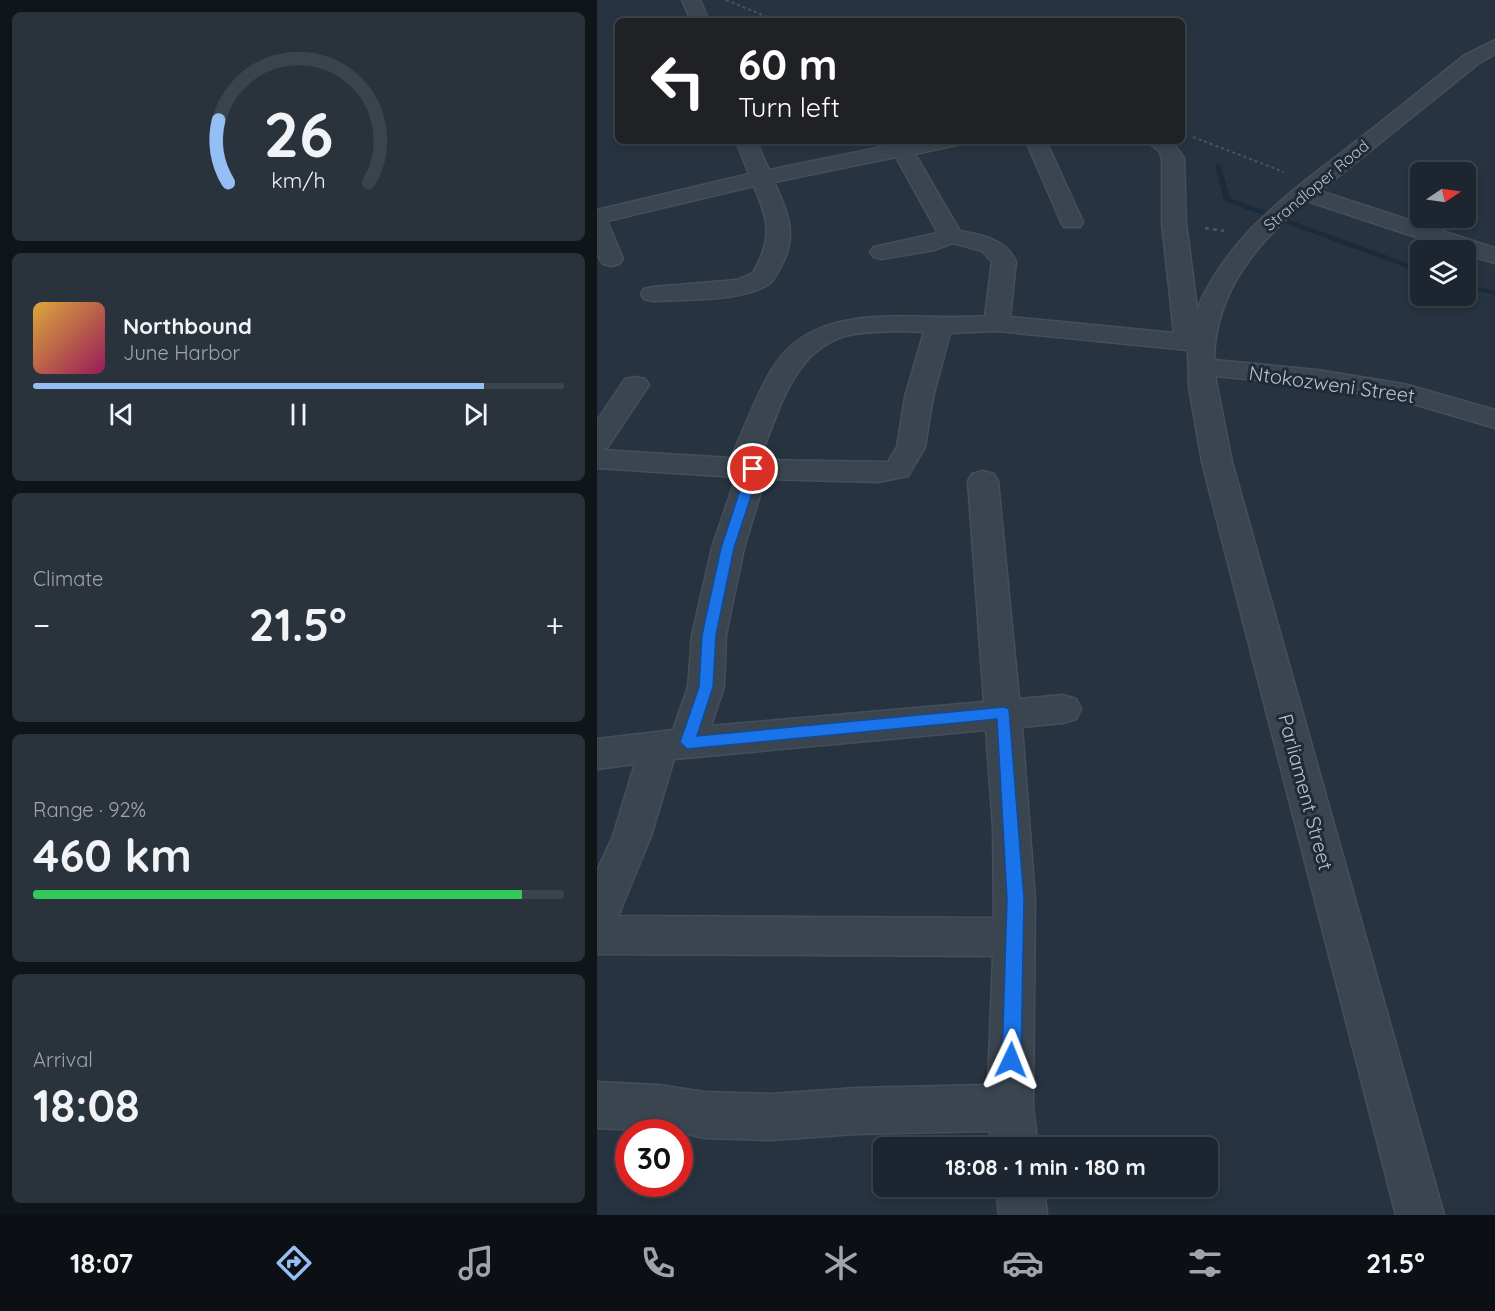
<!DOCTYPE html>
<meta charset="utf-8">
<style>
body{margin:0;font-family:Quicksand,sans-serif;background:#2a323c;color:#f1f3f6;height:100vh;display:flex;flex-direction:column;font-size:22px;white-space:nowrap}
*{box-sizing:border-box;margin:0}
p{font-size:20px;color:#a0a5ab}
.icon{flex:none;width:33px;height:33px;fill:none;stroke:currentColor;stroke-width:2;stroke-linecap:round;stroke-linejoin:round}
.map{position:relative;flex:1;overflow:hidden}
.drawer{display:flex;flex-direction:column;gap:12px;padding:12px;background:#10151a;width:597px}
.drawer>*{flex:none}
.guide{position:absolute;left:18px;top:18px;width:570px;height:126px;border-radius:9px;box-shadow:0 3px 9px #0003,0 0 0 2px #3b434c;background:#202124;color:#fff;overflow:hidden}
.needle{width:39px;rotate:77deg}
.controls{position:absolute;left:813px;top:162px;display:grid;gap:12px}
.controls a{display:grid;place-items:center;width:66px;height:66px;border-radius:9px;background:#1d2630;box-shadow:0 3px 9px #0003,0 0 0 2px #3b434c;font-size:30px}
.speed{position:absolute;left:18px;top:1119px;display:flex;gap:12px;font-size:30px;font-weight:700;text-align:center}
.speed>*{display:grid;place-content:center;width:78px;height:78px;border-radius:50%;background:#1d2630;box-shadow:0 3px 9px #0003,0 0 0 2px #3b434c;line-height:1}
.speed .limit{border:9px solid #d22;background:#fff;color:#111}
.pin{position:absolute;display:grid;place-items:center;width:51px;height:51px;color:#fff;margin:-26px;border:3px solid #fff;border-radius:50%;box-shadow:0 2px 6px #0007}
.me{position:absolute;width:66px;margin:-33px;rotate:2deg;stroke-linejoin:round;filter:drop-shadow(0 0 4px #0008)}
.turn{display:flex;align-items:center;gap:21px;height:126px;padding:0 24px;font-size:27px}
.turn .icon{width:78px;height:78px;stroke-width:2.5}
.turn b{display:block;font-size:42px;line-height:51px}
.big{font-size:45px;font-weight:700;line-height:1.1}
.drawer .widget{flex:1;display:flex;flex-direction:column;justify-content:center;gap:9px;min-width:0;padding:0 21px;border-radius:9px;background:#2a323c}
.drawer .dial{align-items:center;gap:0}
.dial svg{height:156px;overflow:visible;fill:none;stroke:#3b434c;stroke-width:7;stroke-linecap:round;text-anchor:middle}
.dial text{fill:#f1f3f6;stroke:none}
.song{display:flex;align-items:center;gap:18px}
.cover{width:72px;height:72px;border-radius:9px;background:linear-gradient(135deg,hsl(40 70% 55%),hsl(330 70% 35%))}
.played{height:6px;border-radius:3px;background:linear-gradient(90deg,#94bef4 85%,#3b434c 85%)}
.keys{display:flex;justify-content:space-around;direction:ltr}
.heat{display:flex;justify-content:space-between;align-items:center;font-size:33px;direction:ltr}
.charge{height:9px;border-radius:4px;background:linear-gradient(90deg,#34c759 92%,#3b434c 0)}
.trip{position:absolute;left:276px;top:1137px;width:345px;height:60px;border-radius:9px;background:#1d2630;box-shadow:0 3px 9px #0003,0 0 0 2px #3b434c;font-weight:700;line-height:60px;text-align:center}
.dock{display:flex;height:96px;justify-content:space-around;align-items:center;background:#0c0f13;color:#a0a5ab}
.dock .icon{width:42px;height:42px}
.dock .current{color:#94bef4}
.dock b{font-size:27px;color:#f1f3f6}
main{display:flex;flex:1;min-height:0}
.map>svg:first-child{display:block}
</style>
<main>
<section class="drawer">
<div class="widget dial"><svg viewBox="0 0 100 80">
<path d="M14 69A42 42 0 1 1 86 69"/>
<path d="M14 69A42 42 0 0 1 9 37" stroke="#94bef4"/>
<text x="50" y="56" font-size="32" font-weight="700">26</text>
<text x="50" y="72" font-size="11">km/h</text>
</svg></div>
<div class="widget">
<div class="song"><i class="cover"></i><div><b>Northbound</b><p>June Harbor</p></div></div>
<div class="played"></div>
<div class="keys"><svg class="icon" aria-label="previous" viewBox="0 0 24 24"><path d="M18 5L8 12l10 7zM5 5v14"/></svg><svg class="icon" aria-label="pause" viewBox="0 0 24 24"><path d="M8 5v14M16 5v14"/></svg><svg class="icon" aria-label="next" viewBox="0 0 24 24"><path d="M6 5l10 7-10 7zM19 5v14"/></svg></div>
</div>
<div class="widget"><p>Climate</p>
<div class="heat"><a>−</a><b class="big">21.5°</b><a>+</a></div>
</div>
<div class="widget"><p>Range · 92%</p><b class="big">460 km</b><div class="charge"></div></div>
<div class="widget"><p>Arrival</p><b class="big">18:08</b></div>
</section>
<div class="map">
<svg width="898" height="1215" viewBox="0 0 898 1215">
<rect width="100%" height="100%" fill="#273340"/>
<g fill="none" stroke-linecap="round" stroke-linejoin="round">
<path fill="#1a2b3e" fill-rule="evenodd" d="M 621,164 L 624,166 L 633,198 L 824,268 L 824,273 L 627,201 L 618,166 Z
M 868,283 L 898,291 L 898,295 L 868,288 Z"/>
<defs>
<path id="minor" d="M 85,0 L 103,0 L 112,21 L 94,21 Z
M 898,40 L 898,54 L 882,63 L 723,191 L 898,248 L 898,263 L 868,254 L 868,250 L 858,250 L 710,201 C 660,242 619,291 617,358 L 617,360 L 720,370 L 807,384 L 898,410 L 898,428 L 803,400 L 720,386 L 618,376 L 635,462 L 847,1215 L 799,1215 L 605,462 L 592,387 L 591,350 L 400,331 L 353,333 L 336,397 L 328,447 L 311,476 L 281,482 L 168,479 L 147,548 L 129,635 L 127,687 L 114,726 L 387,702 L 371,481 L 375,474 L 386,471 L 397,474 L 401,481 L 422,699 L 466,695 L 479,699 L 484,709 L 479,719 L 466,723 L 425,727 L 438,899 L 436,1107 L 441,1148 L 394,1148 L 393,1131 L 258,1134 L 175,1140 L 107,1138 L 82,1132 L 0,1128 L 0,1082 L 62,1085 L 107,1092 L 175,1094 L 258,1088 L 391,1085 L 396,956 L 0,954 L 0,871 L 16,836 L 38,764 L 0,769 L 0,739 L 76,730 L 91,687 L 95,635 L 115,548 L 139,477 L 0,468 L 0,421 L 28,379 L 38,377 L 48,379 L 52,385 L 10,448 L 4,450 L 134,458 C 147,429 158,398 174,371 C 217,296 317,322 388,316 L 395,262 L 385,251 L 356,243 L 337,250 L 285,259 L 277,257 L 273,252 L 277,247 L 341,233 L 299,157 L 177,182 C 190,210 201,235 185,264 C 182,270 178,279 173,283 C 149,302 86,299 56,301 L 47,299 L 44,294 L 47,289 L 56,287 L 140,280 L 156,273 C 176,239 172,221 157,186 L 10,221 L 26,259 L 22,264 L 14,266 L 6,264 L 0,254 L 0,210 L 152,174 L 139,141 L 159,141 L 172,170 L 305,143 L 363,141 L 360,145 L 318,154 L 363,231 C 385,235 409,239 419,262 L 413,317 L 577,333 L 565,223 L 565,158 L 562,151 L 549,141 L 575,141 L 587,158 L 589,223 L 600,309 C 632,234 695,191 757,143 C 795,114 831,84 868,55 ZM 301,331 L 327,332 L 308,397 L 300,447 L 291,462 L 162,460 C 181,415 194,354 245,337 C 262,331 284,332 301,331 ZM 389,730 L 396,827 L 397,918 L 21,916 L 54,836 L 77,759 Z
M 429,141 L 449,141 L 486,222 L 483,227 L 467,227 L 464,222 Z
M 399,1186 L 447,1186 L 450,1215 L 402,1215 Z"/>
</defs>
<use href="#minor" stroke="#454e5a" stroke-width="3"/>
<path stroke="#425959" stroke-width="2" stroke-dasharray="3 3" stroke-linecap="butt" d="M 129,0 L 180,21
M 596,137 L 687,172"/>
<path stroke="#425959" stroke-width="3" stroke-dasharray="4 4" stroke-linecap="butt" d="M 608,228 L 627,231"/>
<use href="#minor" fill="#3b4550" fill-rule="evenodd"/>
</g>
<path fill="#1a73e8" stroke="#114b97" stroke-width="1.5" d="M 156,465 L 163,469 L 137,548 L 119,635 L 116,687 L 100,736 L 407,707 L 412,709 L 427,899 L 424,1060 L 421,1067 L 414,1069 L 408,1067 L 405,1060 L 410,899 L 400,719 L 90,749 L 83,742 L 102,687 L 105,635 L 124,548 L 150,469 Z"/>
<g text-anchor="middle" dominant-baseline="central" stroke-width="6" stroke-linejoin="round" paint-order="stroke">
<g font-size="16" fill="#b8c0ca" stroke="#202a36">
<text transform="translate(719 185) rotate(-40)">Strandloper Road</text>
</g>
<g font-size="20" fill="#b8c0ca" stroke="#202a36">
<text transform="translate(735 384) rotate(8)">Ntokozweni Street</text>
<text transform="translate(709 792) rotate(75)">Parliament Street</text>
</g>
</g>
</svg>
<div class="controls">
<a><svg class="needle" viewBox="-14 -14 28 28"><path d="M0-13l5 13h-10z" fill="#e53935"/><path d="M0 13l5-13h-10z" fill="#a0a5ab"/></svg></a>
<a><svg class="icon" aria-label="layers" viewBox="0 0 24 24"><path d="M12 4l9 5-9 5-9-5zM3 14l9 5 9-5"/></svg></a>
</div>
<div class="speed"><div class="limit">30</div></div>
<div class="pin" style="left:156px;top:469px;background:#d93025"><svg class="icon" aria-label="arrive" viewBox="0 0 24 24"><path d="M6 21V4h12l-3 4 3 4H6"/></svg></div>
<svg class="me" style="left:414px;top:1060px" viewBox="-20 -20 40 40"><path d="M0-17L14 15 0 8-14 15z" fill="#1a73e8" stroke="#fff" stroke-width="4"/></svg>
<div class="trip">18:08 · 1 min · 180 m</div>
<div class="guide">
<div class="turn"><svg class="icon" aria-label="left" viewBox="0 0 24 24"><path d="M17 20v-9H6M10 6l-5 5 5 5"/></svg><div><b>60 m</b>Turn left</div></div>
</div>
</div>
</main>
<nav class="dock">
<b>18:07</b>
<svg class="icon current" aria-label="directions" viewBox="0 0 24 24"><path d="M12 3l9 9-9 9-9-9zM9 14v-3h6M13 9l2 2-2 2"/></svg>
<svg class="icon" aria-label="music" viewBox="0 0 24 24"><path d="M9 18V5l10-2v13"/><circle cx="6" cy="18" r="3"/><circle cx="16" cy="16" r="3"/></svg>
<svg class="icon" aria-label="phone" viewBox="0 0 24 24"><path d="M5 4h4l2 5-3 2q2 4 5 5l2-3 5 2v4C11 20 4 13 5 4z"/></svg>
<svg class="icon" aria-label="climate" viewBox="0 0 24 24"><path d="M12 3v18M4 7l16 10M4 17L20 7"/></svg>
<svg class="icon" aria-label="car" viewBox="0 0 24 24"><path d="M5 17H2v-5l4-1 3-4h7l3 4 3 1v5h-3M9 17h6M6 11h13"/><circle cx="7" cy="17" r="2"/><circle cx="17" cy="17" r="2"/></svg>
<svg class="icon" aria-label="filters" viewBox="0 0 24 24"><path d="M4 7h16M4 17h16"/><circle cx="9" cy="7" r="2"/><circle cx="15" cy="17" r="2"/></svg>
<b>21.5°</b>
</nav>
